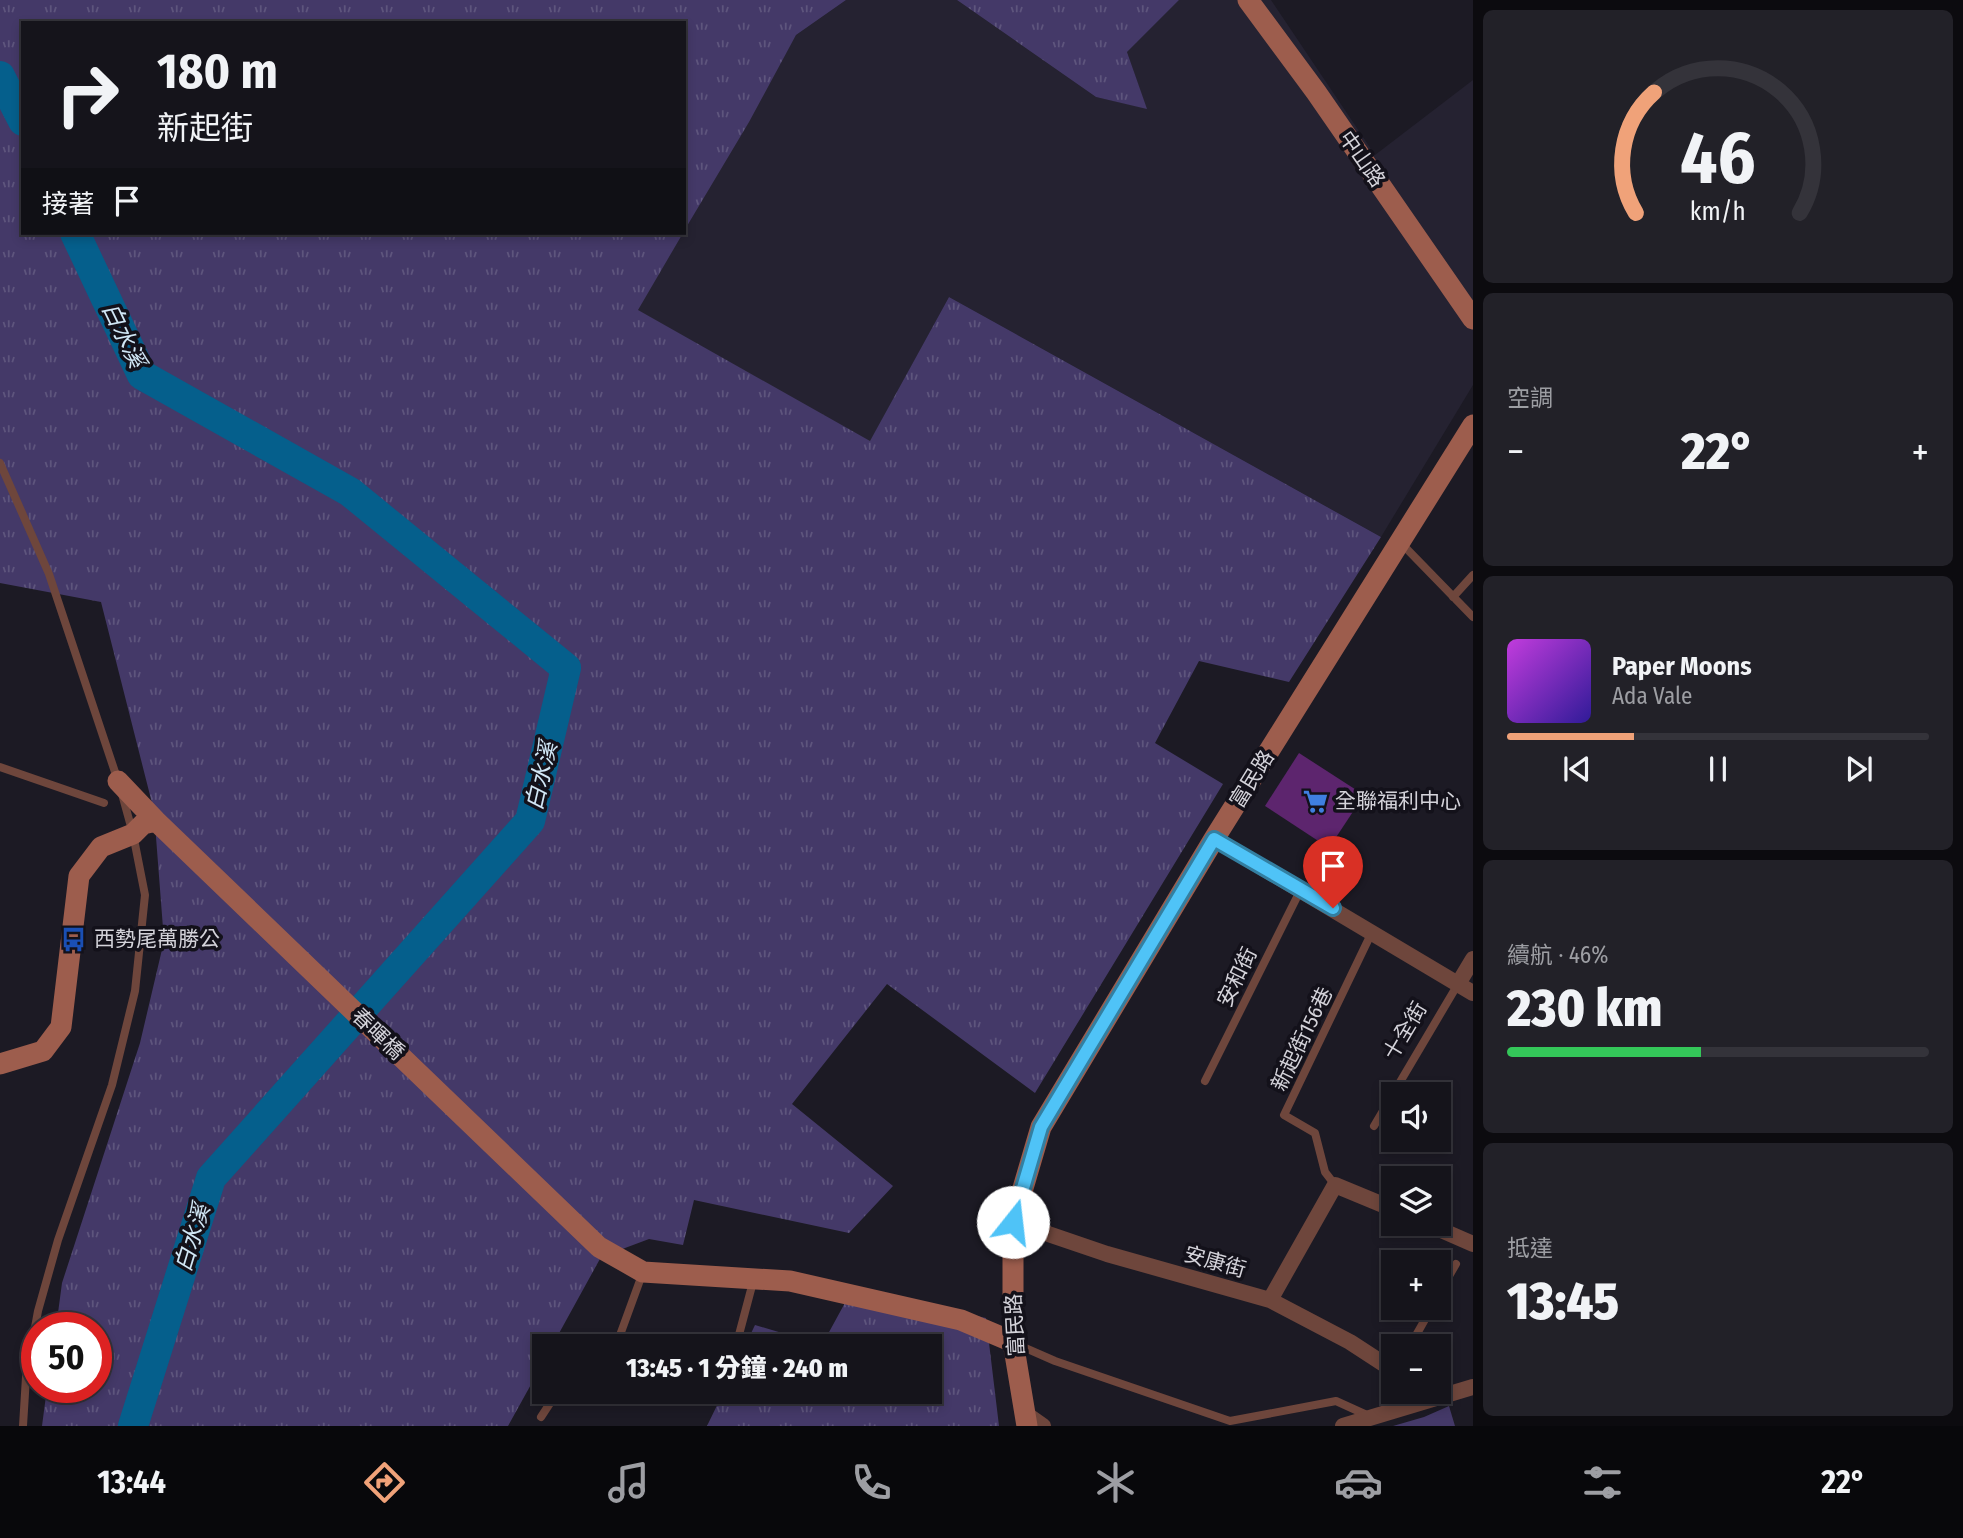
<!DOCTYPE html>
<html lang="zh-TW">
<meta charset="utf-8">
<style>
body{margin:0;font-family:"Fira Sans Condensed","Noto Sans TC",sans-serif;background:#222128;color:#f1f3f6;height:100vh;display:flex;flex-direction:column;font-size:26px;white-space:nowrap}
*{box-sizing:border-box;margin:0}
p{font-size:23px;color:#9d9ea3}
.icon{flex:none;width:38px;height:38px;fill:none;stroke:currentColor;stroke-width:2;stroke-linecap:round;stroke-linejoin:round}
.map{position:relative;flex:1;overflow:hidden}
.panel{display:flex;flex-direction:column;gap:10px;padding:10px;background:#0c0b0f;width:490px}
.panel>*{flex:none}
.top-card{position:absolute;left:21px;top:21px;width:665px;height:214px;border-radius:0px;box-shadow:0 4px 10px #0003,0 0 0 2px #34333a;background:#15141b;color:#f1f3f6;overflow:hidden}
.fabs{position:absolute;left:1381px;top:1082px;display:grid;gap:14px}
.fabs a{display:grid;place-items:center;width:70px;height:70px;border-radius:0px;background:#15141b;box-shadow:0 4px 10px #0003,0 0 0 2px #34333a;font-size:35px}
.speed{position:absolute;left:21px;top:1312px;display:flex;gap:14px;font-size:35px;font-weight:700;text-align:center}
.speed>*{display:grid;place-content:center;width:91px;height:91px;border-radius:50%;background:#15141b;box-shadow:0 4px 10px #0003,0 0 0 2px #34333a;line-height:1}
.speed .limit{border:10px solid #d22;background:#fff;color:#111}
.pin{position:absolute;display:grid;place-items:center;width:60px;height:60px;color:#fff;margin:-72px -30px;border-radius:50% 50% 50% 0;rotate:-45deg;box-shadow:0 0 7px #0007}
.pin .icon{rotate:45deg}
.me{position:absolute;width:77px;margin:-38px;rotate:16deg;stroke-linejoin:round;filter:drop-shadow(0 0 5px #0008)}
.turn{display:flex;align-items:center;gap:24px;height:147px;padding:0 21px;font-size:32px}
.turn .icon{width:91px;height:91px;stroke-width:2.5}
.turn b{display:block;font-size:49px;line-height:60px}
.then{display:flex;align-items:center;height:66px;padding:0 21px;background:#0003;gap:14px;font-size:26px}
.big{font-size:52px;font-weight:800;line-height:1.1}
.panel .widget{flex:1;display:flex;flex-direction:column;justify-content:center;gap:10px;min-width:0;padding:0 24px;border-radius:10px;background:#222128}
.panel .dial{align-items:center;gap:0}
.dial svg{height:182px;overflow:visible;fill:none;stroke:#34333a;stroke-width:7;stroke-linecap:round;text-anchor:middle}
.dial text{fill:#f1f3f6;stroke:none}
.song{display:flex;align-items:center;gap:21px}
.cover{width:84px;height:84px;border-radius:10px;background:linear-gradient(135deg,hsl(290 70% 55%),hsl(250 70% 35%))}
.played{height:7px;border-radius:4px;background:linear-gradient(90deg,#f0a279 30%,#34333a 30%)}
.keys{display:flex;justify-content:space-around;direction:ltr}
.heat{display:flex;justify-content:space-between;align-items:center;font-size:38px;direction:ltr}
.charge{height:10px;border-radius:5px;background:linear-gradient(90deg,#34c759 46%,#34333a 0)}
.trip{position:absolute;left:532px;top:1334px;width:410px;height:70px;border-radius:0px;background:#15141b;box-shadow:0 4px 10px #0003,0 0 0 2px #34333a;font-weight:800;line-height:70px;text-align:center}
.menu{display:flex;height:112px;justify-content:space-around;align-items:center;background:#08080b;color:#9d9ea3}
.menu .icon{width:49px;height:49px}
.menu .on{color:#f0a279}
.menu b{font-size:32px;color:#f1f3f6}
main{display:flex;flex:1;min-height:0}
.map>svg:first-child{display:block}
</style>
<main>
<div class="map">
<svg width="1473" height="1426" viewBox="0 0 1473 1426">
<defs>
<pattern id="grass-tufts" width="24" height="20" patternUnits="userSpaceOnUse" patternTransform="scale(1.75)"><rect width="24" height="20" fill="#443968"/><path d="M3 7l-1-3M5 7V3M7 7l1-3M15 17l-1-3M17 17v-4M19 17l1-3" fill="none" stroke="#5e557d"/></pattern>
</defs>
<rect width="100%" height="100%" fill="#1c1a24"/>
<path fill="#252231" d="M 846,0 L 957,0 L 1096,97 L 1146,108 L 1127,52 L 1179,0 L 1271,0 L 1375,155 L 1473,80 L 1473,385 L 1381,537 L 949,297 L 870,442 L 637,310 L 682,233 L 684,233 L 684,229 L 796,35 Z"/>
<path fill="url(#grass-tufts)" d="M 0,0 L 846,0 L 796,35 L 749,122 L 684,231 L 684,23 L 23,23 L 23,233 L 683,233 L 638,310 L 870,441 L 949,297 L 1381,537 L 1289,682 L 1199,661 L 1155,743 L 1223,784 L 1035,1093 L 887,984 L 792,1104 L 893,1186 L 849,1233 L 694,1200 L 683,1245 L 649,1239 L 601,1257 L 552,1346 L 544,1346 L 544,1361 L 508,1426 L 42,1426 L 47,1388 L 96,1388 L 96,1328 L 56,1328 L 62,1283 L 140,1043 L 164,941 L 154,811 L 101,602 L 0,583 Z
M 957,0 L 1179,0 L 1127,52 L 1147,109 L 1096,97 Z
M 852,1290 L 986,1318 L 999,1426 L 707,1426 L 724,1391 L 929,1391 L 929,1346 L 745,1346 L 755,1325 L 822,1345 Z"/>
<path fill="#443968" d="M 1449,1406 L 1455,1426 L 1393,1426 L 1424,1417 Z"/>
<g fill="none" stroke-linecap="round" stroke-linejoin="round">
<path stroke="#055f8c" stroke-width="30" d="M 0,76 L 23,121
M 75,233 L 142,375 L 350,492 L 566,668 L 530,821 L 211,1178 L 133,1426"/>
</g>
<path fill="#5d256e" d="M 1299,753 L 1364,795 L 1329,848 L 1265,806 Z"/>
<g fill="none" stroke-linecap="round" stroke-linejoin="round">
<path stroke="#6e463c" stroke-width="8" d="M 0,463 L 49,574 L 118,781
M 1402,544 L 1473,617
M 1453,597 L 1473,575
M 0,767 L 104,803
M 1205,1081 L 1301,889
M 1374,1126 L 1458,984
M 1335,1185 L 1325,1172 L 1315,1133 L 1284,1115 L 1372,932
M 1438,1295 L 1456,1264
M 1016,1344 L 1055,1361 L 1230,1421 L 1336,1401 L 1369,1416
M 616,1346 L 643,1272
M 736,1346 L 753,1282
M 1410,1346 L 1432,1307
M 1398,1391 L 1400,1409
M 541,1417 L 558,1391
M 23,1426 L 26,1377 L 38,1311 L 58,1240 L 112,1085 L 135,991 L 145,895 L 133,834 L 122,794"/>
<path stroke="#6e463c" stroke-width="16" d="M 1214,839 L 1473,993
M 1458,984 L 1473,959
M 1013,1222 L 1107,1254 L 1270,1300 L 1350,1342 L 1393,1370
M 1425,1223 L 1473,1244
M 1270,1300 L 1335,1185 L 1393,1209
M 1026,1414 L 1043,1426
M 1343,1426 L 1473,1387"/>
<path stroke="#9d5d4d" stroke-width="21" d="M 1248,0 L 1316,92 L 1473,319
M 118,781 L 156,821 L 599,1247 L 643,1272 L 790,1281 L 961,1320 L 1013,1342
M 0,1064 L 43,1051 L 61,1027 L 79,876 L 101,847 L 133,834 L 143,824 L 156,821
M 1027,1426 L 1013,1342 L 1013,1222 L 1041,1127 L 1214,839 L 1473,425"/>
</g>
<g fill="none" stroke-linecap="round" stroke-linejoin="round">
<defs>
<path id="route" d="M 1013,1222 L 1041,1127 L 1214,839 L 1333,908"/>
</defs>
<use href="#route" stroke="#337fa1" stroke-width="18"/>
<use href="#route" stroke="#4fc3f7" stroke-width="12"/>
</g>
<defs>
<symbol id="supermarket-bare" viewBox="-9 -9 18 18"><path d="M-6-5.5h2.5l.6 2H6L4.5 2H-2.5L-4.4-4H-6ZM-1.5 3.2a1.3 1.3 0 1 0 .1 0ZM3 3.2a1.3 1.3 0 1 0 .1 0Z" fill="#3f7fe0" stroke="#13111a" stroke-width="2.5" paint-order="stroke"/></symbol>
<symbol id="bus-bare" viewBox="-9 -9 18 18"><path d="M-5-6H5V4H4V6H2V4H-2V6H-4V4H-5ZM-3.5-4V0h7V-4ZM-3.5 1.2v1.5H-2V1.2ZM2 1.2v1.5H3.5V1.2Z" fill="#1a4fb4" stroke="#13111a" stroke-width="2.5" paint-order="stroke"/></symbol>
</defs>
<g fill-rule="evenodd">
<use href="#supermarket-bare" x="1298" y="784" width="35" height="35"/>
<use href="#bus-bare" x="56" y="922" width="35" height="35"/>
</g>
<g text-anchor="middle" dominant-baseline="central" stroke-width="7" stroke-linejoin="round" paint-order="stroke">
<g font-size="21" fill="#d4d3da" stroke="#13111a">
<text transform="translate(1362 159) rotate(55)">中山路</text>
<text transform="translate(1252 779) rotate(-58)">富民路</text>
<text transform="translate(1237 977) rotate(-64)">安和街</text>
<text transform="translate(1405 1031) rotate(-59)">十全街</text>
<text transform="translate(378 1034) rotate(44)">春暉橋</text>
<text transform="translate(1302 1039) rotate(-64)">新起街156巷</text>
<text transform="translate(1215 1262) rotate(16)">安康街</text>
<text transform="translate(1015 1325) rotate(-93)">富民路</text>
</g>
<g font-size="21" fill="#d4d3da" stroke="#13111a" text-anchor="start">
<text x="1335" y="801">全聯福利中心</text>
<text x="94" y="939">西勢尾萬勝公</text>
</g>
<g font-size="23" font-style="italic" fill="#d1e7f6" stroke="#13111a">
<text transform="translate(124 335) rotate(64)">白水溪</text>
<text transform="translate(541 776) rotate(-77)">白水溪</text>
<text transform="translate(192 1238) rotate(-73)">白水溪</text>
</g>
</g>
</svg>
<div class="fabs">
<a><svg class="icon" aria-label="sound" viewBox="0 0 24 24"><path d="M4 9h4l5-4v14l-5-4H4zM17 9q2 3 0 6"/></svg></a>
<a><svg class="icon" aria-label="layers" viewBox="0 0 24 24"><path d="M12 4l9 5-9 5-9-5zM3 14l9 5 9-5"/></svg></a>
<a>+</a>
<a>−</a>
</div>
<div class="speed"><div class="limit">50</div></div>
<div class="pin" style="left:1333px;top:908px;background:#d93025"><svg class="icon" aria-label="arrive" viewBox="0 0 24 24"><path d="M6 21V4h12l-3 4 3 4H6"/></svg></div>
<svg class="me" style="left:1013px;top:1222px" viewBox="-20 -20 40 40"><circle r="19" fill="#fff"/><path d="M0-13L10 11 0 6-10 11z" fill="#4fc3f7"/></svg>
<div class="trip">13:45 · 1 分鐘 · 240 m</div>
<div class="top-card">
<div class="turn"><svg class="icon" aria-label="right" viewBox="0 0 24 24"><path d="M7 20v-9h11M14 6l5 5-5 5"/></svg><div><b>180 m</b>新起街</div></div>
<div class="then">接著<svg class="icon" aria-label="arrive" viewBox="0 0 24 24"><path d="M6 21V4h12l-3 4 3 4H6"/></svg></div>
</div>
</div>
<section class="panel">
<div class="widget dial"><svg viewBox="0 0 100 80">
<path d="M14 69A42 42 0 1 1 86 69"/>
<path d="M14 69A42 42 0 0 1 22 16" stroke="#f0a279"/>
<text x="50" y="56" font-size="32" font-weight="700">46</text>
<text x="50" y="72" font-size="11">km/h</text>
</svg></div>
<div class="widget"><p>空調</p>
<div class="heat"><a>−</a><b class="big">22°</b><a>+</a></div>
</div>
<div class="widget">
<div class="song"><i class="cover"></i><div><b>Paper Moons</b><p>Ada Vale</p></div></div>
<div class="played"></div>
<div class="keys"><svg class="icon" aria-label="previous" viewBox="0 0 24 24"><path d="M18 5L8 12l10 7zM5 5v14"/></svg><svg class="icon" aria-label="pause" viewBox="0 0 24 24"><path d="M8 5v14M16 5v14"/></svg><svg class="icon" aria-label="next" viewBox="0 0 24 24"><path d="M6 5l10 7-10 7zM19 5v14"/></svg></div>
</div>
<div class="widget"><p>續航 · 46%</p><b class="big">230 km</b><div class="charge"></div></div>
<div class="widget"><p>抵達</p><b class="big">13:45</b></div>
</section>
</main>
<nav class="menu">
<b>13:44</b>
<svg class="icon on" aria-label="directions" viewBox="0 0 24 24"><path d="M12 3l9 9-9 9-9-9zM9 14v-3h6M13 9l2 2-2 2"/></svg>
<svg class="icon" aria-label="music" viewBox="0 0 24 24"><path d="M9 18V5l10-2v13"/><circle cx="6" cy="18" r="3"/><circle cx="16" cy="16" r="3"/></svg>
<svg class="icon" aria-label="phone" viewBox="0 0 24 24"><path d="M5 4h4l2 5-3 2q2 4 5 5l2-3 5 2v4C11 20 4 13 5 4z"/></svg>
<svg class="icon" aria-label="climate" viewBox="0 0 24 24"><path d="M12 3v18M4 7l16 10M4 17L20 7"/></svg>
<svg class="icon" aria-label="car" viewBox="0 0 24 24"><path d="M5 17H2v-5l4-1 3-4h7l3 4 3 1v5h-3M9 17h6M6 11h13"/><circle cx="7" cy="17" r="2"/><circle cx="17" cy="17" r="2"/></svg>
<svg class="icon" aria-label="filters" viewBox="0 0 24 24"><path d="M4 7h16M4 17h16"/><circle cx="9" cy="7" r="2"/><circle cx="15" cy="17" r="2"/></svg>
<b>22°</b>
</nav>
